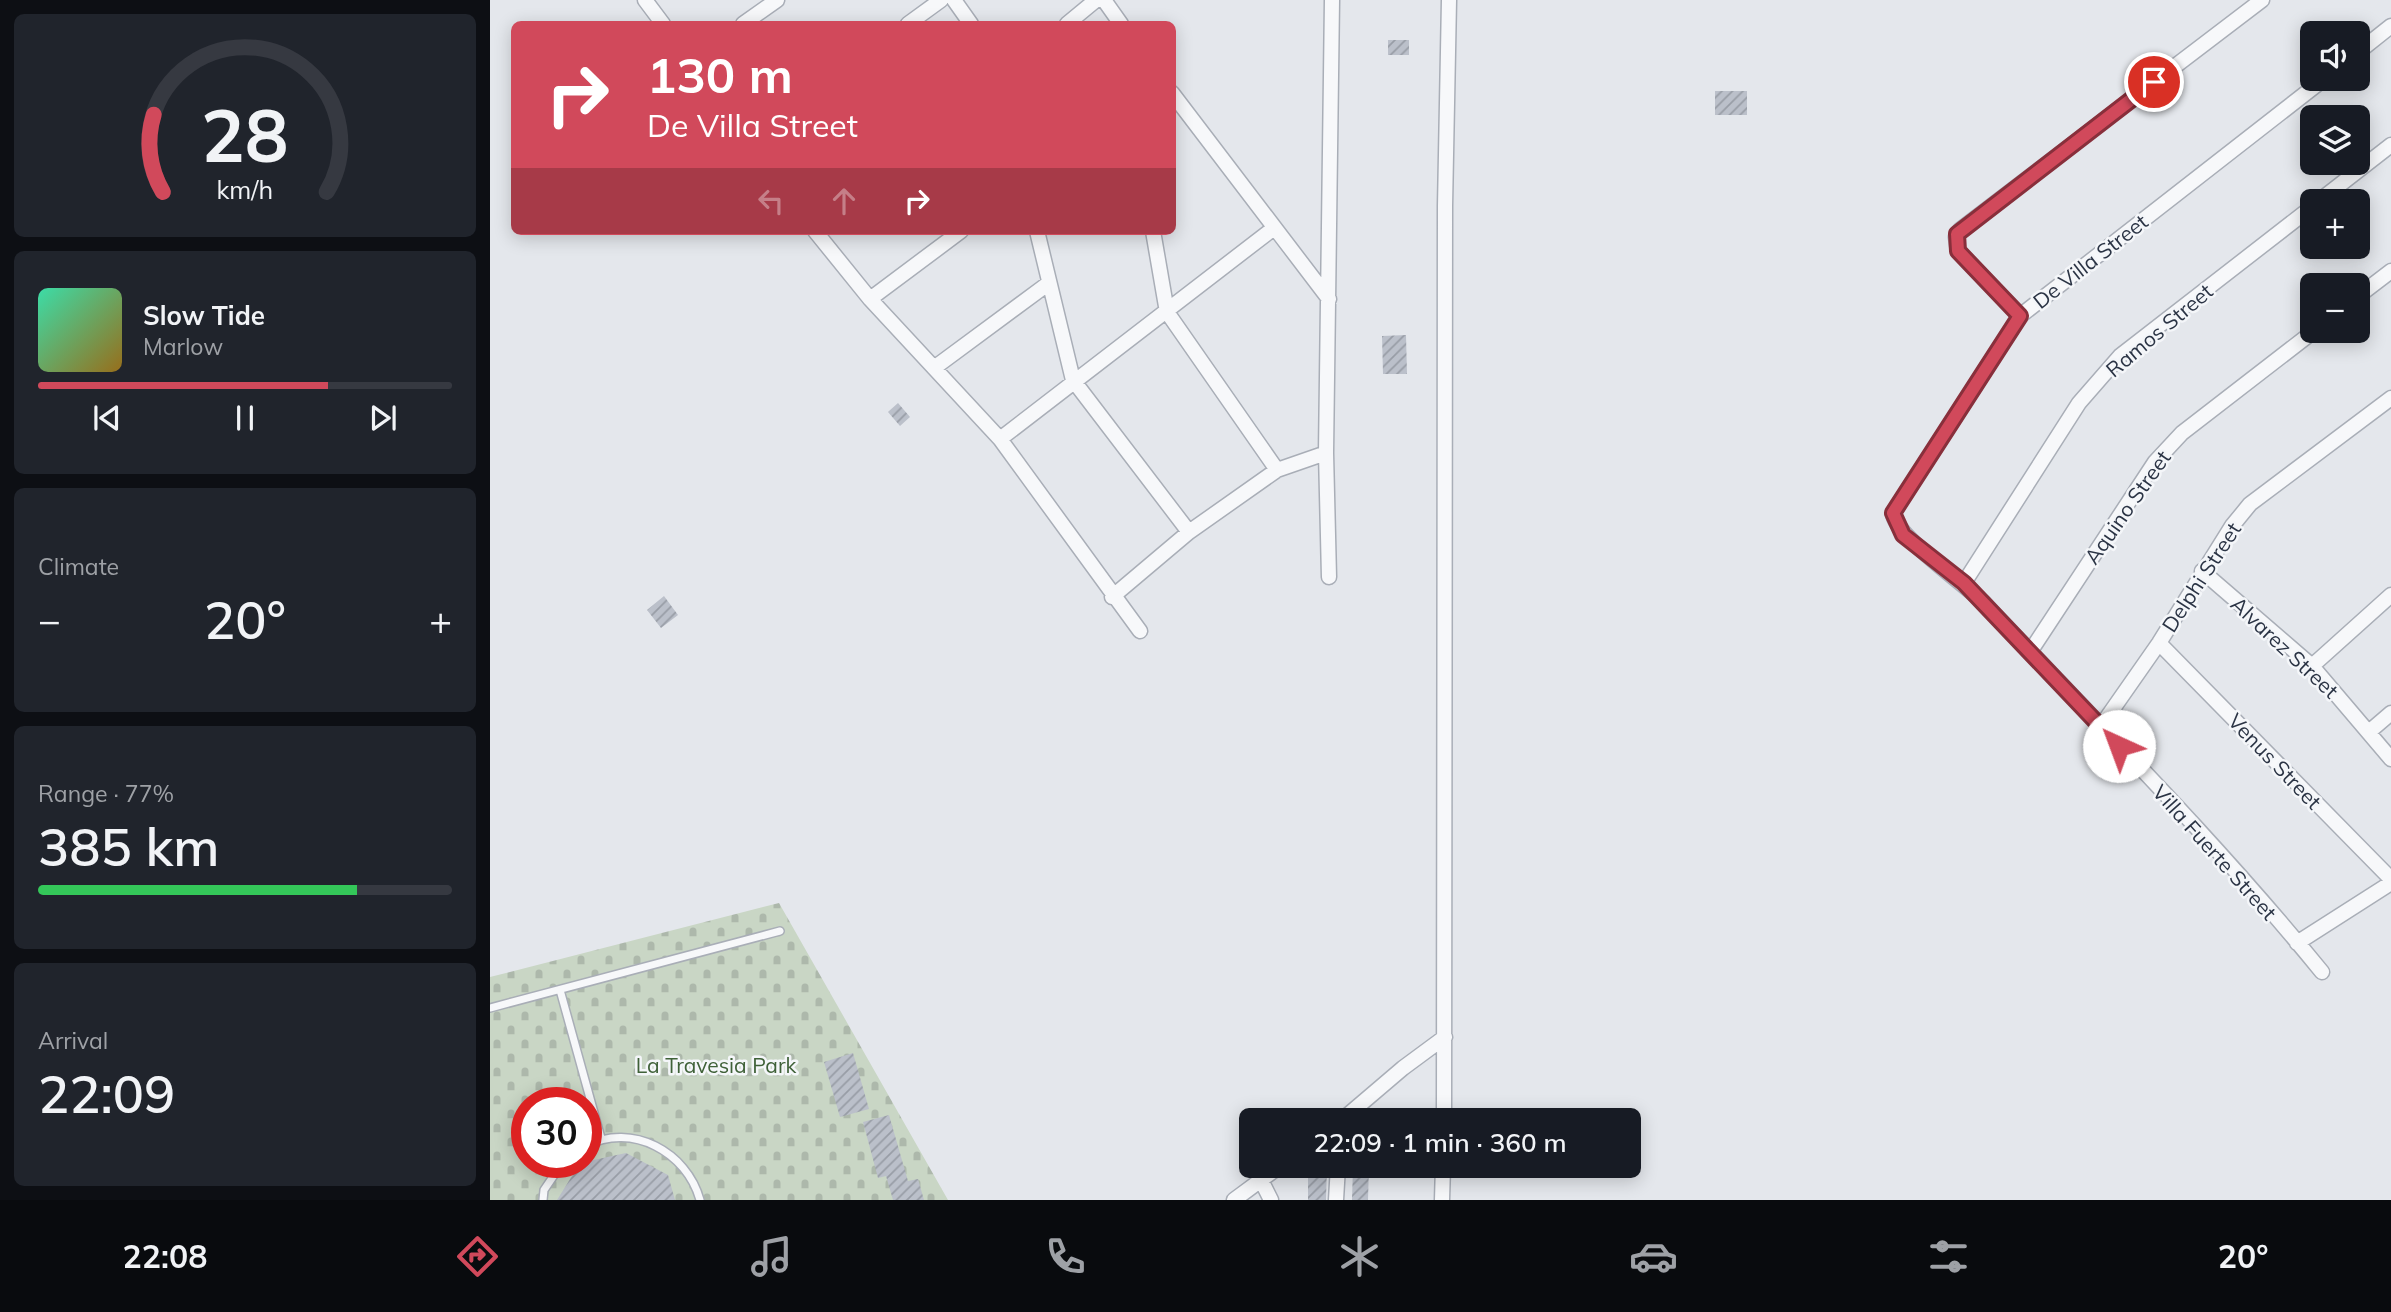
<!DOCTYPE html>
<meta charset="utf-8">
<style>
body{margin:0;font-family:Mulish,sans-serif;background:#20242c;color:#f1f3f6;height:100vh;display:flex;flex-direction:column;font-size:26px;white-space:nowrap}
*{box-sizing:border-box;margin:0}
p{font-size:23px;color:#9ea1a6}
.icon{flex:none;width:38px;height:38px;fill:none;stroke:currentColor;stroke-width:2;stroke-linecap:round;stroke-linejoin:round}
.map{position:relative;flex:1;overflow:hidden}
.drawer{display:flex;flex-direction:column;gap:14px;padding:14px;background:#0d0f14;width:490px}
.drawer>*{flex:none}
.top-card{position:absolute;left:21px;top:21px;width:665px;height:214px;border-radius:10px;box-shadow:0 4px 18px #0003;background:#d1495b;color:#fff;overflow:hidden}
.buttons{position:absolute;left:1810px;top:21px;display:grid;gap:14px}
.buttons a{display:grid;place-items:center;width:70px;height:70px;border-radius:10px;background:#171b24;box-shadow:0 4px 18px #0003;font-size:35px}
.speed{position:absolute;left:21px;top:1087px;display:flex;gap:14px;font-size:35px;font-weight:700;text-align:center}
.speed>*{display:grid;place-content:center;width:91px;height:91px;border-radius:50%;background:#171b24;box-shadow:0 4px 18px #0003;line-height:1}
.speed .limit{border:10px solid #d22;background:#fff;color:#111}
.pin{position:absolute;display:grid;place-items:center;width:60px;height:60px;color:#fff;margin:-30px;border:4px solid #fff;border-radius:50%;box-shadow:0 2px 7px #0007}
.me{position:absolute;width:77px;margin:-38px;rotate:317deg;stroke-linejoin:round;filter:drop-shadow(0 0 5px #0008)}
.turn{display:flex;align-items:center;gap:24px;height:147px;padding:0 21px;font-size:32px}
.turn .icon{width:91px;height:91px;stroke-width:2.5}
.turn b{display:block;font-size:49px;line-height:60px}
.lanes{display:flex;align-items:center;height:66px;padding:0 21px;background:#0003;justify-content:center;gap:35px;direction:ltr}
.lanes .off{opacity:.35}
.big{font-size:52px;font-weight:600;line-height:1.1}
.drawer .widget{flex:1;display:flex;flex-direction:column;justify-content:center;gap:10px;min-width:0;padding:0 24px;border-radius:10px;background:#20242c}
.drawer .dial{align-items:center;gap:0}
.dial svg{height:182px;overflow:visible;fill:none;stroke:#363941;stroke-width:7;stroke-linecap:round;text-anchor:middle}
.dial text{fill:#f1f3f6;stroke:none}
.song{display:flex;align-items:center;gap:21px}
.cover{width:84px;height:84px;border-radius:10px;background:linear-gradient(135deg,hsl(160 70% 55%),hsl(40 70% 35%))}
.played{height:7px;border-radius:4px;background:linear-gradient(90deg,#d1495b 70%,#363941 70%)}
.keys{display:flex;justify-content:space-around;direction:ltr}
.heat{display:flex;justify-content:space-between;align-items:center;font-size:38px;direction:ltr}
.charge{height:10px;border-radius:5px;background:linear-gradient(90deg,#34c759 77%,#363941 0)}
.trip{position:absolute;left:749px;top:1108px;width:402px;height:70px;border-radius:10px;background:#171b24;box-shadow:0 4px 18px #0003;font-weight:600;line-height:70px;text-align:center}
.tabs{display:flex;height:112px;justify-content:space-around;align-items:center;background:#090b0e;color:#9ea1a6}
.tabs .icon{width:49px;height:49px}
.tabs .current{color:#d1495b}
.tabs b{font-size:32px;color:#f1f3f6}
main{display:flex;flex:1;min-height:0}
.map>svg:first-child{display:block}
</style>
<main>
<section class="drawer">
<div class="widget dial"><svg viewBox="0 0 100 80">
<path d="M14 69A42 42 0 1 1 86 69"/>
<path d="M14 69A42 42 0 0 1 10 35" stroke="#d1495b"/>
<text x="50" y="56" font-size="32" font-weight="700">28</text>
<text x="50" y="72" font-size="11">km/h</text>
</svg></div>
<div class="widget">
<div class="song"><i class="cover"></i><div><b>Slow Tide</b><p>Marlow</p></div></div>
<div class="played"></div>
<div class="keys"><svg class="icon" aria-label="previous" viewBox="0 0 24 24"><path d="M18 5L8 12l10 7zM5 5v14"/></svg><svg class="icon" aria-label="pause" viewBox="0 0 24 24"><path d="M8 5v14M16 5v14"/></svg><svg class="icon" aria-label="next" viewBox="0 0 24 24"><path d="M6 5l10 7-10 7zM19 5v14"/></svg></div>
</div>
<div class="widget"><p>Climate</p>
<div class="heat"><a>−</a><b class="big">20°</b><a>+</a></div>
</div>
<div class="widget"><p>Range · 77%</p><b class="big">385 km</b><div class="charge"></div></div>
<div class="widget"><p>Arrival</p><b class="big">22:09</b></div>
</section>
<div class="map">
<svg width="1901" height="1200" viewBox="0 0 1901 1200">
<defs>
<pattern id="cemetery-stones" width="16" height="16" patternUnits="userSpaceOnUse" patternTransform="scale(1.75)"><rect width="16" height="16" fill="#c9d6c5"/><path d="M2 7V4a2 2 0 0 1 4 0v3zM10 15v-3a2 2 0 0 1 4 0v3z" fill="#adb8ab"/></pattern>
<pattern id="building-hatch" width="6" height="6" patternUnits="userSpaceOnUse" patternTransform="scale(1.75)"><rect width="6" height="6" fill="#bbc0ca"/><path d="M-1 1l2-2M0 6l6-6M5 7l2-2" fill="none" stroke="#989da6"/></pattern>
</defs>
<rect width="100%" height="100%" fill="#e4e7ec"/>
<path fill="url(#cemetery-stones)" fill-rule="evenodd" d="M 289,903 L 458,1200 L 0,1200 L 0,977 ZM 37,1102 L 96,1102 L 96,1162 L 37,1162 Z"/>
<path fill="url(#building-hatch)" d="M 898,40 L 919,40 L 919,55 L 898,55 Z
M 1225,91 L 1257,91 L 1257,115 L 1225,115 Z
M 916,335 L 917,374 L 893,374 L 892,336 Z
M 408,403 L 420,417 L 410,426 L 398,412 Z
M 174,596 L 188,615 L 171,628 L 157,610 Z
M 363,1053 L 379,1109 L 350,1117 L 334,1062 Z
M 399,1115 L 418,1181 L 428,1179 L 434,1200 L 403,1200 L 396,1176 L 388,1178 L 373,1122 Z
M 136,1153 L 178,1175 L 185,1200 L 67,1200 L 90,1163 Z
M 818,1166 L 837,1166 L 836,1200 L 818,1200 Z
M 863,1166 L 879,1166 L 878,1200 L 862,1200 Z"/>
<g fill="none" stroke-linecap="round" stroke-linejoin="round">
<defs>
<path id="service" d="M 70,990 L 111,1138
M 0,1008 L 290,931
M 96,1146 C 142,1122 197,1152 210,1200
M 53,1200 L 54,1190 L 73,1162"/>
<path id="minor" d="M 155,0 L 173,24
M 464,0 L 481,24
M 614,0 L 631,24
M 253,24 L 287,0
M 418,24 L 451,0
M 577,24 L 606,0
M 1867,53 L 1901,26
M 682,93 L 839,299
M 1829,201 L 1901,145
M 325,231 L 380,299 L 510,439 L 650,631
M 547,231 L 583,380 L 699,532
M 663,231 L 677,312 L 787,470
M 1867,297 L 1901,271
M 380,299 L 471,231
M 1530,316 L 1468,251 L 1466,237 L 1470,230 L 1772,0
M 444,368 L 559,283
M 510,439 L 784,228
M 1712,571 L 1822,666 L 1901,759
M 839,577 L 836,453 L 842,0
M 1474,583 L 1589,403 L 1630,356 L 1822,207
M 622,597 L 699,532 L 787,470 L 836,453
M 1669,643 L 1901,879
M 1540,652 L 1665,462 L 1692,433 L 1824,331
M 1822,666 L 1901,595
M 1611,726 L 1669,643 L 1742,526 L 1760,504 L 1901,398
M 1880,731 L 1901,713
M 1807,943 L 1901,883
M 1832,972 C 1727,843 1609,725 1495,604 C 1475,584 1404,535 1403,513 L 1530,316 L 1834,79
M 852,1120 L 913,1068 L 955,1037
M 954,1120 L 955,206 L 959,0
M 771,1180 L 781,1200
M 744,1200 L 790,1166
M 846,1200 L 848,1166
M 952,1200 L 953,1166"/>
</defs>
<use href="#service" stroke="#a9aeb7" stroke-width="10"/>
<use href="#minor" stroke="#a9aeb7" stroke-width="17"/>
<use href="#service" stroke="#f7f8fa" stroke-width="7"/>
<use href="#minor" stroke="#f7f8fa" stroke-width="14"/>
</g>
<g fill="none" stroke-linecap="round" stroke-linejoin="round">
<defs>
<path id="route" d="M 1629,746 L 1474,583 L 1413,535 L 1403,513 L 1530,316 L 1468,251 L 1467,234 L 1664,82"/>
</defs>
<use href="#route" stroke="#882f3b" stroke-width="18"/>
<use href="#route" stroke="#d1495b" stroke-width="12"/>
</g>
<g text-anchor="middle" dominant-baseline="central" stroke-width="5" stroke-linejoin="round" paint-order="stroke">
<g font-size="21" fill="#2b3445" stroke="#f4f6f9">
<text transform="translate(1600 261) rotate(-38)">De Villa Street</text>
<text transform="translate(1669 330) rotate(-40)">Ramos Street</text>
<text transform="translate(1637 507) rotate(-55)">Aquino Street</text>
<text transform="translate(1711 577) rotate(-57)">Delphi Street</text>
<text transform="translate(1795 647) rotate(43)">Alvarez Street</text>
<text transform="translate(1785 761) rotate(46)">Venus Street</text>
<text transform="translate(1725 852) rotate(48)">Villa Fuerte Street</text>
</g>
<g font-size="21" fill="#3f6138" stroke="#f4f6f9">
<text x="226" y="1065">La Travesia Park</text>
</g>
</g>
</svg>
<div class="buttons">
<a><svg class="icon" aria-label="sound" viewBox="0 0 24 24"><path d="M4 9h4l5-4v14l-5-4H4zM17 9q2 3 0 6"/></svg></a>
<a><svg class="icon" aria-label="layers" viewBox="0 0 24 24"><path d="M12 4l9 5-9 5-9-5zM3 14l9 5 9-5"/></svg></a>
<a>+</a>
<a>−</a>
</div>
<div class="speed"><div class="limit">30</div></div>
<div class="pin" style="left:1664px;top:82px;background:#d93025"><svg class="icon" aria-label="arrive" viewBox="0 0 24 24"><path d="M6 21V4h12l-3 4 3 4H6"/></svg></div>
<svg class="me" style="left:1629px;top:746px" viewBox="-20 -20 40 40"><circle r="19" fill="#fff"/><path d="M0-13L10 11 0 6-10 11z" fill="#d1495b"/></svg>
<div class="trip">22:09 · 1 min · 360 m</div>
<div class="top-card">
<div class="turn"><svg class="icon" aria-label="right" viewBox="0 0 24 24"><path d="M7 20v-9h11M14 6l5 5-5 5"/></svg><div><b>130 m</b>De Villa Street</div></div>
<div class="lanes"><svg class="icon off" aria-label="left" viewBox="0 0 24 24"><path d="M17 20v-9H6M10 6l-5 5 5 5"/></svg><svg class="icon off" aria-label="ahead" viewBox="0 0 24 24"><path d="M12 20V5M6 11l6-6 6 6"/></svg><svg class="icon" aria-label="right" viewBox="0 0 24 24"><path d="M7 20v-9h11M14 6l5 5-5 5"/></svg></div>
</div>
</div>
</main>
<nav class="tabs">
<b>22:08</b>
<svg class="icon current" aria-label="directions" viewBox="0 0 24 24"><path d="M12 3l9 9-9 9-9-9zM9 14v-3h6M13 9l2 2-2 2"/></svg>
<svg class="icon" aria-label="music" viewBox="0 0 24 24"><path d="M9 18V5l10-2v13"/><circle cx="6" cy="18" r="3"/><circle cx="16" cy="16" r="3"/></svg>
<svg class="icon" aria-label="phone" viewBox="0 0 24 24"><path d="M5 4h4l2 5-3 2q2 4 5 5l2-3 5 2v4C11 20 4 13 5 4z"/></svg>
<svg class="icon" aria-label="climate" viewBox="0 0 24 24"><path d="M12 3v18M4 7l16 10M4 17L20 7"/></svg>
<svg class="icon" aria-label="car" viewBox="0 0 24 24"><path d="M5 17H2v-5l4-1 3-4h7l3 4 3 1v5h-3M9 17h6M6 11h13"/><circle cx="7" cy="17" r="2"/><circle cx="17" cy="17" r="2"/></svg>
<svg class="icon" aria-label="filters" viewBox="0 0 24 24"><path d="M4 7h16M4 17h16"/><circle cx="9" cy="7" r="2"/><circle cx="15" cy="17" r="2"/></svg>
<b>20°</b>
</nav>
